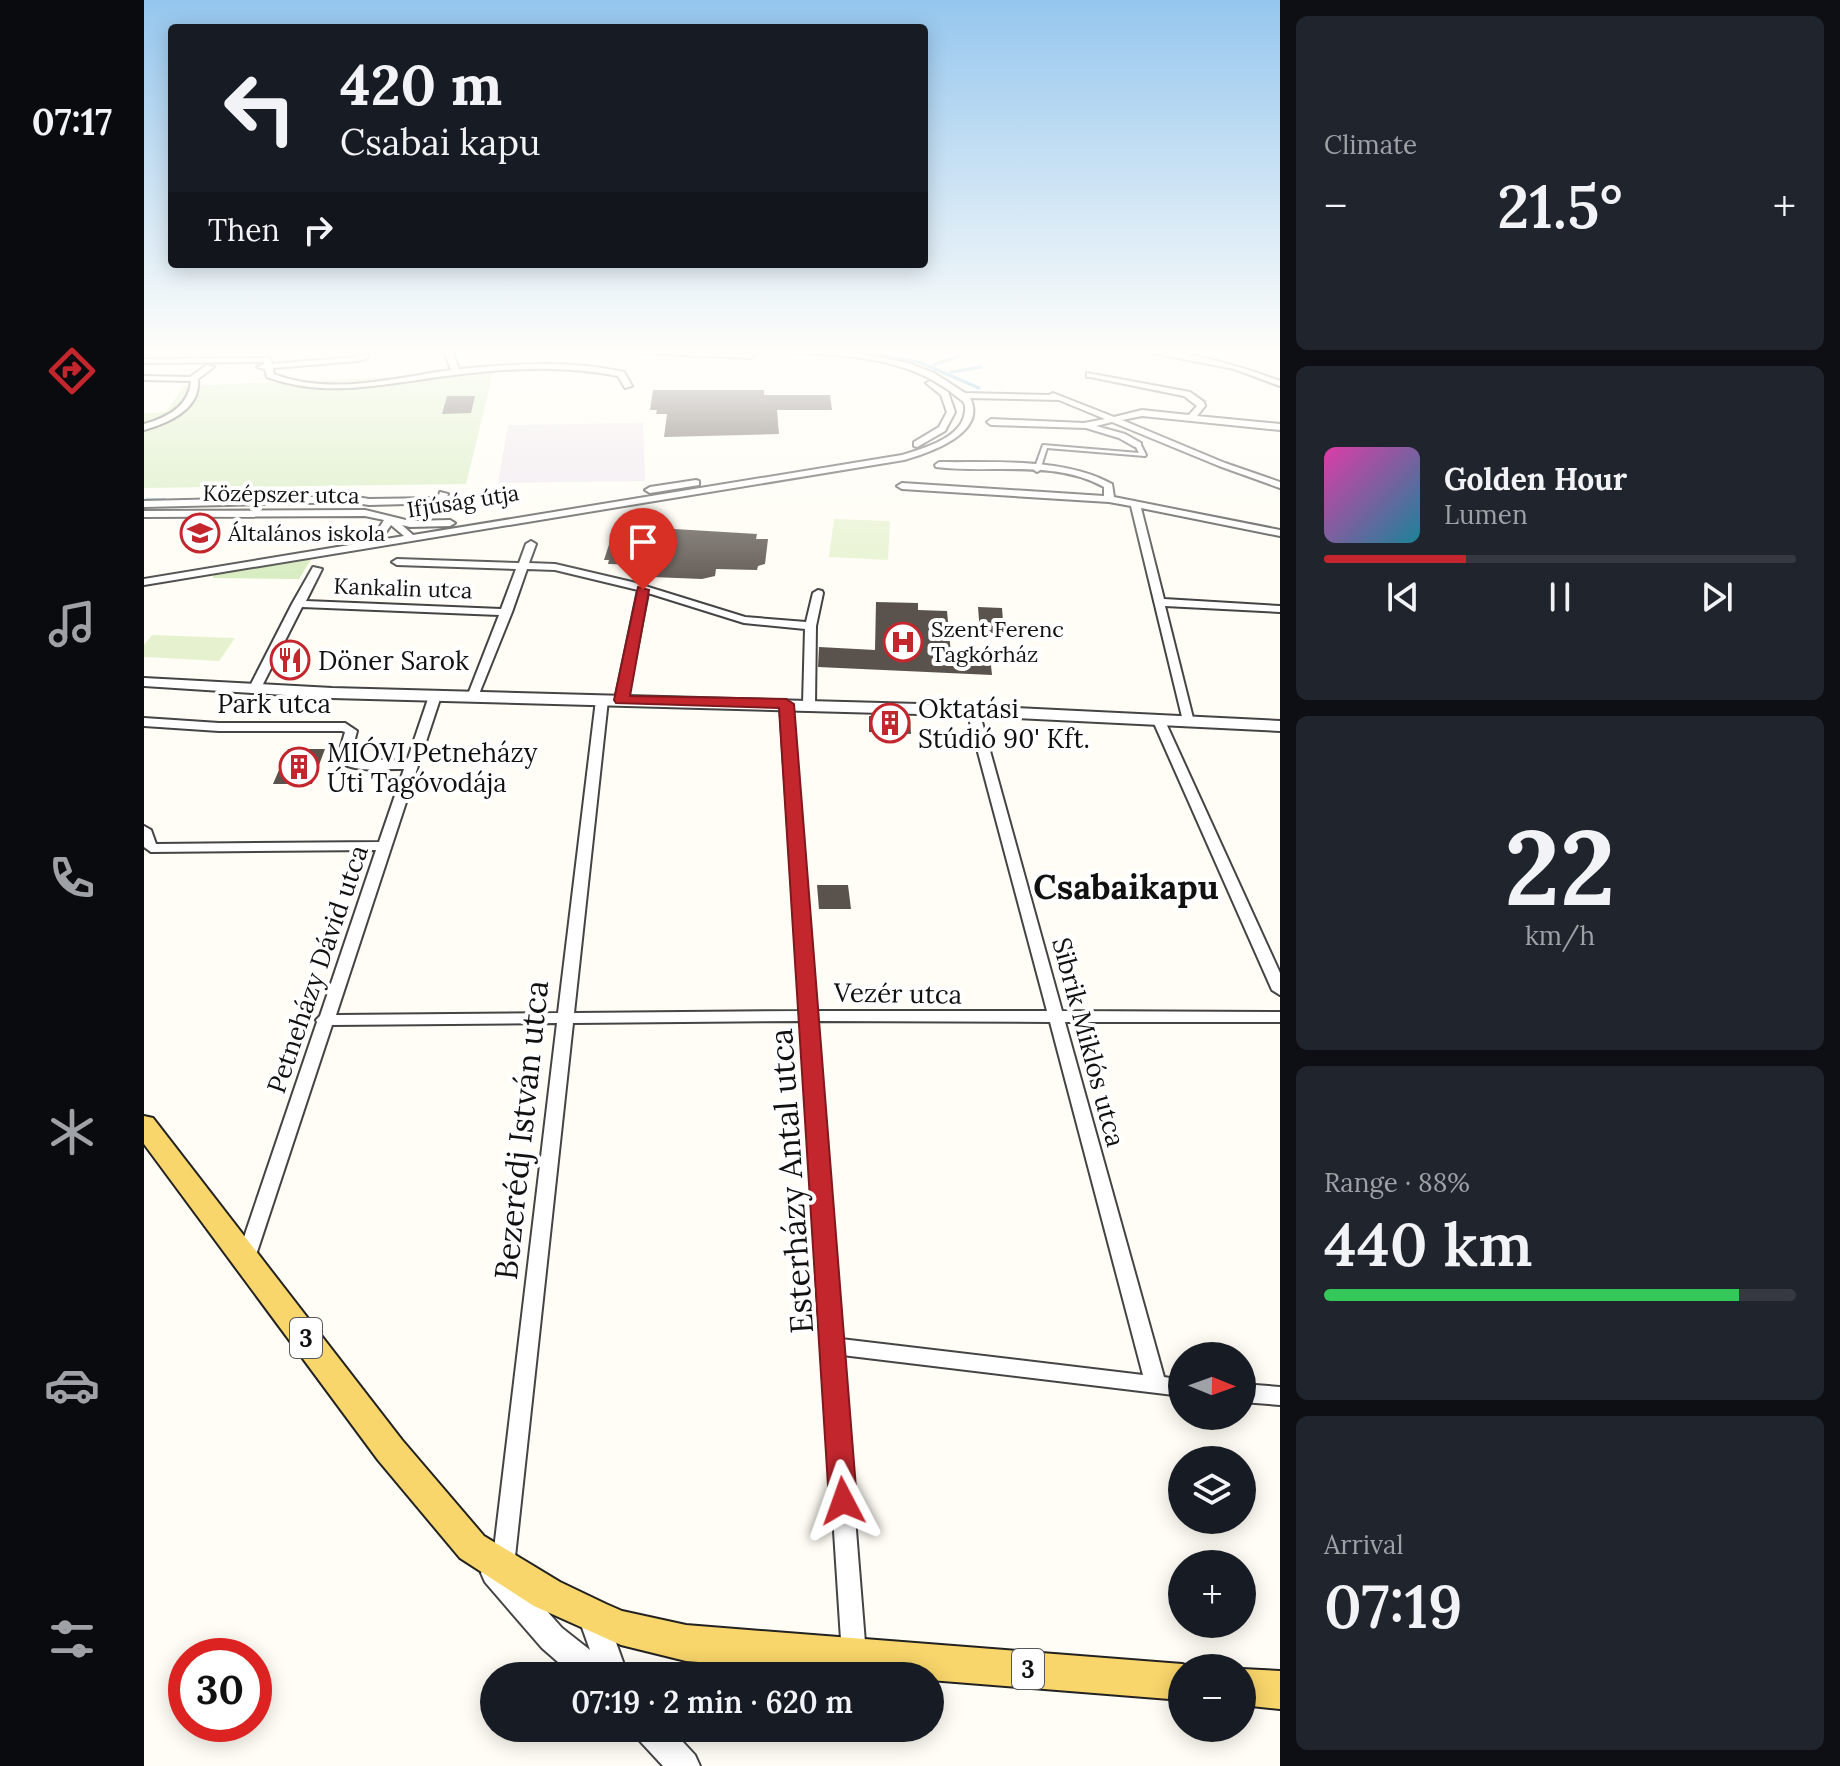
<!DOCTYPE html>
<meta charset="utf-8">
<style>
body{margin:0;font-family:Lora,serif;background:#20242c;color:#f1f3f6;height:100vh;display:flex;flex-direction:column;font-size:30px;white-space:nowrap}
*{box-sizing:border-box;margin:0}
p{font-size:26px;color:#9ea1a6}
.icon{flex:none;width:44px;height:44px;fill:none;stroke:currentColor;stroke-width:2;stroke-linecap:round;stroke-linejoin:round}
.map{position:relative;flex:1;overflow:hidden}
.sheet{display:flex;flex-direction:column;gap:16px;padding:16px;background:#0d0f14;width:560px}
.sheet>*{flex:none}
.top-card{position:absolute;left:24px;top:24px;width:760px;height:244px;border-radius:8px;box-shadow:0 4px 20px #0003;background:#171b24;color:#f1f3f6;overflow:hidden}
.needle{width:52px;rotate:91deg}
.fabs{position:absolute;left:1024px;top:1342px;display:grid;gap:16px}
.fabs a{display:grid;place-items:center;width:88px;height:88px;border-radius:50%;background:#171b24;box-shadow:0 4px 20px #0003;font-size:40px}
.speed{position:absolute;left:24px;top:1638px;display:flex;gap:16px;font-size:40px;font-weight:700;text-align:center}
.speed>*{display:grid;place-content:center;width:104px;height:104px;border-radius:50%;background:#171b24;box-shadow:0 4px 20px #0003;line-height:1}
.speed .limit{border:12px solid #d22;background:#fff;color:#111}
.pin{position:absolute;display:grid;place-items:center;width:68px;height:68px;color:#fff;margin:-82px -34px;border-radius:50% 50% 50% 0;rotate:-45deg;box-shadow:0 0 8px #0007}
.pin .icon{rotate:45deg}
.me{position:absolute;width:88px;margin:-44px;rotate:356deg;stroke-linejoin:round;filter:drop-shadow(0 0 6px #0008)}
.turn{display:flex;align-items:center;gap:28px;height:168px;padding:0 40px;font-size:36px}
.turn .icon{width:104px;height:104px;stroke-width:2.5}
.turn b{display:block;font-size:56px;line-height:68px}
.then{display:flex;align-items:center;height:76px;padding:0 40px;background:#0003;gap:16px;font-size:30px}
.big{font-size:60px;font-weight:600;line-height:1.1}
.sheet .widget{flex:1;display:flex;flex-direction:column;justify-content:center;gap:12px;min-width:0;padding:0 28px;border-radius:12px;background:#20242c}
.sheet .dial{align-items:center;gap:0}
.dial b{font-size:104px;line-height:1}
.song{display:flex;align-items:center;gap:24px}
.cover{width:96px;height:96px;border-radius:12px;background:linear-gradient(135deg,hsl(320 70% 55%),hsl(190 70% 35%))}
.played{height:8px;border-radius:4px;background:linear-gradient(90deg,#c4262e 30%,#363941 30%)}
.keys{display:flex;justify-content:space-around;direction:ltr}
.heat{display:flex;justify-content:space-between;align-items:center;font-size:44px;direction:ltr}
.charge{height:12px;border-radius:6px;background:linear-gradient(90deg,#34c759 88%,#363941 0)}
.trip{position:absolute;left:336px;top:1662px;width:464px;height:80px;border-radius:40px;background:#171b24;box-shadow:0 4px 20px #0003;font-weight:600;line-height:80px;text-align:center}
main{display:flex;flex:1;min-height:0}
.tab-bar{display:flex;flex-direction:column;width:144px;justify-content:space-around;align-items:center;background:#090b0e;color:#9ea1a6}
.tab-bar .icon{width:56px;height:56px}
.tab-bar .active{color:#c4262e}
.tab-bar b{font-size:36px;color:#f1f3f6}
.map>svg:first-child{display:block}
</style>
<main>
<nav class="tab-bar">
<b>07:17</b>
<svg class="icon active" aria-label="directions" viewBox="0 0 24 24"><path d="M12 3l9 9-9 9-9-9zM9 14v-3h6M13 9l2 2-2 2"/></svg>
<svg class="icon" aria-label="music" viewBox="0 0 24 24"><path d="M9 18V5l10-2v13"/><circle cx="6" cy="18" r="3"/><circle cx="16" cy="16" r="3"/></svg>
<svg class="icon" aria-label="phone" viewBox="0 0 24 24"><path d="M5 4h4l2 5-3 2q2 4 5 5l2-3 5 2v4C11 20 4 13 5 4z"/></svg>
<svg class="icon" aria-label="climate" viewBox="0 0 24 24"><path d="M12 3v18M4 7l16 10M4 17L20 7"/></svg>
<svg class="icon" aria-label="car" viewBox="0 0 24 24"><path d="M5 17H2v-5l4-1 3-4h7l3 4 3 1v5h-3M9 17h6M6 11h13"/><circle cx="7" cy="17" r="2"/><circle cx="17" cy="17" r="2"/></svg>
<svg class="icon" aria-label="filters" viewBox="0 0 24 24"><path d="M4 7h16M4 17h16"/><circle cx="9" cy="7" r="2"/><circle cx="15" cy="17" r="2"/></svg>
</nav>
<div class="map">
<svg width="1136" height="1766" viewBox="0 0 1136 1766">
<rect width="100%" height="100%" fill="#fffdf5"/>
<path fill="#eee6ef" d="M 499,423 L 501,481 L 354,483 L 364,425 Z"/>
<path fill="#d5ebbd" d="M 349,373 L 322,484 L 0,488 L 0,413 L 22,412 L 40,386 Z
M 168,558 L 155,579 L 69,578 L 69,575 Z"/>
<path fill="#e6f2cf" d="M 690,519 L 746,521 L 744,560 L 685,557 Z
M 8,635 L 91,638 L 75,661 L 0,657 L 0,645 Z"/>
<g fill="none" stroke-linecap="round" stroke-linejoin="round">
<path stroke="#3f96cf" stroke-width="3" d="M 709,350 L 775,362 L 835,388
M 790,365 L 831,350
M 807,372 L 837,367
M 2,500 L 21,500"/>
</g>
<path fill="#5a524d" d="M 509,390 L 620,390 L 620,395 L 686,395 L 688,410 L 633,410 L 635,434 L 520,437 L 523,414 L 512,414 L 513,410 L 506,410 Z
M 303,396 L 331,396 L 327,413 L 298,414 Z
M 514,528 L 613,534 L 612,539 L 624,539 L 621,564 L 614,566 L 613,570 L 572,569 L 571,576 L 558,579 L 508,577 L 504,572 L 497,572 L 499,565 L 464,564 L 465,560 L 460,560 L 470,529 L 514,531 Z
M 732,602 L 774,603 L 774,610 L 803,611 L 807,654 L 846,656 L 848,675 L 674,667 L 675,647 L 731,650 Z
M 834,607 L 858,608 L 860,634 L 836,633 Z
M 725,716 L 766,717 L 767,734 L 725,732 Z
M 144,749 L 181,749 L 168,784 L 129,784 Z
M 673,885 L 704,885 L 707,909 L 675,909 Z"/>
<g fill="none" stroke-linecap="round" stroke-linejoin="round">
<defs>
<path id="pedestrian" d="M 994,443 L 997,445 L 1002,455 L 1001,456 L 903,448 L 896,470 L 893,472 L 890,470 L 899,445 L 995,453 L 991,445 Z"/>
<path id="minor" d="M 219,350 L 227,350 L 223,358 L 214,361 L 129,368 L 130,374 C 187,396 249,378 307,370 L 300,350 L 308,350 L 315,369 C 370,364 425,360 480,372 L 488,386 L 481,388 L 474,376 C 420,365 364,368 310,375 C 247,382 185,400 123,377 L 121,369 L 113,367 L 120,364 L 120,362 L 0,363 L 0,359 L 123,358 L 126,358 L 128,364 L 210,357 L 217,354 Z
M 469,350 L 606,354 L 610,356 L 606,358 L 473,352 Z
M 590,350 L 706,352 L 764,363 L 790,373 L 821,393 L 905,395 L 909,393 L 970,417 L 998,410 L 1045,415 L 1053,406 L 1040,396 L 946,377 L 943,377 L 943,373 L 1046,392 L 1060,402 L 1061,406 L 1053,416 L 1136,424 L 1136,430 L 998,416 L 978,420 L 1081,463 L 1136,482 L 1136,488 L 1075,466 L 968,422 L 952,426 L 981,434 L 997,443 L 997,447 L 991,447 L 975,438 L 942,428 L 847,425 L 843,422 L 847,419 L 940,423 L 961,419 L 915,400 L 826,398 C 844,433 785,453 760,460 L 0,585 L 0,579 L 260,536 L 247,525 L 240,535 L 234,535 L 232,533 L 240,520 L 221,516 L 0,517 L 0,511 L 221,510 L 266,521 L 306,520 L 311,523 L 306,526 L 266,527 L 258,525 L 269,535 L 758,455 C 780,448 819,438 821,411 C 822,401 818,401 813,397 C 757,348 666,354 594,352 Z
M 993,350 C 1036,348 1096,366 1136,381 L 1136,386 L 1090,369 Z
M 63,365 L 70,367 L 54,379 C 57,409 25,423 0,430 L 0,424 C 22,418 45,407 47,381 L 0,380 L 0,376 L 46,377 Z
M 786,381 L 804,392 L 811,412 L 801,431 L 773,447 L 770,446 L 770,442 L 795,427 L 803,412 L 797,395 L 782,383 Z
M 795,462 C 849,463 920,457 968,484 L 970,497 L 1136,530 L 1136,536 L 997,508 L 1020,599 L 1136,606 L 1136,612 L 1021,606 L 1050,722 L 1044,726 L 1040,725 L 987,506 L 965,502 L 758,489 L 753,486 L 758,483 L 960,496 L 960,487 C 910,459 847,474 792,467 L 791,465 Z
M 552,480 L 555,481 L 555,485 L 506,493 L 501,490 L 506,487 Z
M 296,492 L 304,494 L 301,503 L 225,505 L 206,502 L 0,507 L 0,501 L 206,496 L 225,499 L 294,498 Z
M 387,541 L 392,544 L 385,563 L 411,564 L 488,582 L 601,617 L 662,622 L 669,593 L 674,590 L 678,591 L 679,593 L 672,626 L 671,704 L 665,708 L 659,704 L 661,629 L 600,623 L 504,593 L 483,700 L 477,704 L 473,703 L 471,700 L 494,590 L 411,570 L 383,569 L 368,612 L 333,699 L 329,701 L 323,697 L 355,615 L 158,607 L 117,688 L 111,691 L 105,688 L 148,604 L 169,567 L 178,569 L 162,601 L 357,609 L 372,569 L 253,565 L 248,562 L 253,559 L 375,563 L 382,544 Z
M 291,692 L 297,696 L 192,1015 L 414,1013 L 452,700 L 458,696 L 464,700 L 430,1013 L 656,1011 L 636,704 L 642,700 L 648,704 L 672,1011 L 903,1011 L 823,711 L 829,707 L 835,711 L 918,1011 L 1136,1012 L 1136,1022 L 921,1022 L 1020,1377 L 1038,1380 L 1038,1396 L 698,1355 L 722,1655 L 718,1663 L 710,1666 L 702,1663 L 698,1655 L 657,1021 L 429,1023 L 370,1566 L 367,1573 L 359,1576 L 351,1573 L 348,1566 L 413,1023 L 188,1025 L 111,1258 L 109,1263 L 102,1265 L 95,1263 L 93,1258 L 173,1022 L 172,1020 L 176,1016 L 232,850 L 7,852 L 0,847 L 0,826 L 7,830 L 12,844 L 235,842 L 260,769 C 239,768 209,774 193,760 L 201,732 L 198,731 L 75,731 L 0,726 L 0,718 L 75,723 L 201,723 L 213,731 L 206,758 L 263,761 L 285,696 ZM 673,1021 L 906,1022 L 999,1375 L 697,1339 Z
M 1015,717 L 1021,721 L 1136,973 L 1136,995 L 1128,990 L 1009,721 Z
M 1098,1384 L 1136,1387 L 1136,1405 L 1098,1402 Z"/>
<path id="tertiary" d="M 0,678 L 188,688 L 812,705 L 1136,721 L 1136,731 L 812,715 L 188,698 L 0,686 Z
M 351,1560 L 361,1564 L 418,1628 L 446,1650 L 434,1616 L 439,1606 L 449,1602 L 459,1606 L 484,1676 L 430,1676 L 398,1648 L 341,1582 L 337,1573 L 341,1564 Z
M 489,1728 L 526,1728 L 551,1755 L 556,1766 L 519,1766 L 494,1739 Z"/>
<path id="primary" d="M 0,1116 L 9,1118 L 258,1440 L 340,1536 L 416,1582 L 462,1604 L 478,1611 L 542,1625 L 1038,1664 L 1049,1668 L 1038,1668 L 1038,1700 L 786,1680 L 786,1676 L 734,1676 L 542,1661 L 477,1645 L 390,1606 L 316,1558 L 234,1460 L 0,1144 Z
M 1098,1669 L 1136,1671 L 1136,1709 L 1098,1705 Z"/>
</defs>
<use href="#pedestrian" stroke="#444" stroke-width="4"/>
<use href="#minor" stroke="#444" stroke-width="4"/>
<use href="#tertiary" stroke="#444" stroke-width="4"/>
<use href="#primary" stroke="#222" stroke-width="4"/>
<use href="#pedestrian" fill="#fff" fill-rule="evenodd"/>
<use href="#minor" fill="#fff" fill-rule="evenodd"/>
<use href="#tertiary" fill="#fff" fill-rule="evenodd"/>
<use href="#primary" fill="#f9d66b" fill-rule="evenodd"/>
</g>
<linearGradient id="sky" x2="0" y2="1"><stop stop-color="#95c6ee"/><stop offset="0.59" stop-color="#fffefa"/><stop offset="1" stop-color="#fffefa" stop-opacity="0"/></linearGradient>
<rect width="1136" height="597" fill="url(#sky)"/>
<path fill="#c4262e" stroke="#7f191e" stroke-width="2" d="M 494,587 L 505,590 L 486,696 L 642,699 L 650,704 L 713,1501 L 709,1509 L 699,1513 L 689,1509 L 685,1501 L 635,708 L 472,703 L 470,700 Z"/>
<defs>
<symbol id="school-ring" viewBox="-11 -11 22 22"><circle r="9.5" fill="#fff" stroke="#c4262e" stroke-width="1.5"/><path d="M0-5L7-2L0 1L-7-2ZM-4 1L0 2.5L4 1V4Q0 6-4 4Z" fill="#c4262e"/></symbol>
<symbol id="hospital-ring" viewBox="-11 -11 22 22"><circle r="9.5" fill="#fff" stroke="#c4262e" stroke-width="1.5"/><path d="M-5-5h3v3.5h4V-5h3V5h-3V1.5h-4V5h-3Z" fill="#c4262e"/></symbol>
<symbol id="restaurant-ring" viewBox="-11 -11 22 22"><circle r="9.5" fill="#fff" stroke="#c4262e" stroke-width="1.5"/><path d="M-5-6h1v4h1v-4h1v4h1v-4h1v5L-1.5 .5V6h-2V.5L-5-1ZM5-6V6H3V1.5H1.5Q1.5-4 5-6Z" fill="#c4262e"/></symbol>
<symbol id="building-ring" viewBox="-11 -11 22 22"><circle r="9.5" fill="#fff" stroke="#c4262e" stroke-width="1.5"/><path d="M-4-6H4V6H1V3H-1V6H-4ZM-2.5-4.3h1.7v1.8h-1.7ZM.8-4.3h1.7v1.8H.8ZM-2.5-1h1.7V.8h-1.7ZM.8-1h1.7V.8H.8Z" fill="#c4262e"/></symbol>
</defs>
<g fill-rule="evenodd">
<use href="#school-ring" x="34" y="511" width="44" height="44"/>
<use href="#hospital-ring" x="737" y="620" width="44" height="44"/>
<use href="#restaurant-ring" x="124" y="638" width="44" height="44"/>
<use href="#building-ring" x="724" y="701" width="44" height="44"/>
<use href="#building-ring" x="133" y="745" width="44" height="44"/>
</g>
<g text-anchor="middle" dominant-baseline="central" stroke-width="8" stroke-linejoin="round" paint-order="stroke">
<g font-size="22" fill="#111" stroke="#fff">
<text transform="translate(137 494) rotate(1)">Középszer utca</text>
<text transform="translate(319 501) rotate(-9)">Ifjúság útja</text>
<text transform="translate(259 588) rotate(2)">Kankalin utca</text>
</g>
<g font-size="22" fill="#111" stroke="#fff" text-anchor="start">
<text x="84" y="533">Általános iskola</text>
<text x="787" y="629">Szent Ferenc<tspan x="787" dy="25">Tagkórház</tspan></text>
</g>
<g fill="#fff" stroke="#585858" stroke-width="2">
<rect x="146" y="1318" width="32" height="40" rx="6"/>
<rect x="868" y="1649" width="32" height="40" rx="6"/>
</g>
<g font-size="24" font-weight="bold" fill="#111">
<text x="162" y="1338">3</text>
<text x="884" y="1669">3</text>
</g>
<g font-size="26" fill="#111" stroke="#fff" text-anchor="start">
<text x="174" y="660">Döner Sarok</text>
<text x="774" y="708">Oktatási<tspan x="774" dy="30">Stúdió 90' Kft.</tspan></text>
<text x="183" y="752">MIÓVI Petneházy<tspan x="183" dy="30">Úti Tagóvodája</tspan></text>
</g>
<g font-size="26" fill="#111" stroke="#fff">
<text x="130" y="703">Park utca</text>
<text transform="translate(173 969) rotate(-71)">Petneházy Dávid utca</text>
<text transform="translate(754 993) rotate(1)">Vezér utca</text>
<text transform="translate(945 1042) rotate(75)">Sibrik Miklós utca</text>
</g>
<g font-size="32" fill="#111" stroke="#fff">
<text transform="translate(377 1130) rotate(-84)">Bezerédj István utca</text>
<text transform="translate(647 1181) rotate(-94)">Esterházy Antal utca</text>
</g>
<g font-size="34" font-weight="bold" fill="#111" stroke="#fff">
<text x="982" y="886">Csabaikapu</text>
</g>
</g>
</svg>
<div class="fabs">
<a><svg class="needle" viewBox="-14 -14 28 28"><path d="M0-13l5 13h-10z" fill="#e53935"/><path d="M0 13l5-13h-10z" fill="#9ea1a6"/></svg></a>
<a><svg class="icon" aria-label="layers" viewBox="0 0 24 24"><path d="M12 4l9 5-9 5-9-5zM3 14l9 5 9-5"/></svg></a>
<a>+</a>
<a>−</a>
</div>
<div class="speed"><div class="limit">30</div></div>
<div class="pin" style="left:499px;top:590px;background:#d93025"><svg class="icon" aria-label="arrive" viewBox="0 0 24 24"><path d="M6 21V4h12l-3 4 3 4H6"/></svg></div>
<svg class="me" style="left:699px;top:1501px" viewBox="-20 -20 40 40"><path d="M0-17L14 15 0 8-14 15z" fill="#c4262e" stroke="#fff" stroke-width="4"/></svg>
<div class="trip">07:19 · 2 min · 620 m</div>
<div class="top-card">
<div class="turn"><svg class="icon" aria-label="left" viewBox="0 0 24 24"><path d="M17 20v-9H6M10 6l-5 5 5 5"/></svg><div><b>420 m</b>Csabai kapu</div></div>
<div class="then">Then<svg class="icon" aria-label="right" viewBox="0 0 24 24"><path d="M7 20v-9h11M14 6l5 5-5 5"/></svg></div>
</div>
</div>
<section class="sheet">
<div class="widget"><p>Climate</p>
<div class="heat"><a>−</a><b class="big">21.5°</b><a>+</a></div>
</div>
<div class="widget">
<div class="song"><i class="cover"></i><div><b>Golden Hour</b><p>Lumen</p></div></div>
<div class="played"></div>
<div class="keys"><svg class="icon" aria-label="previous" viewBox="0 0 24 24"><path d="M18 5L8 12l10 7zM5 5v14"/></svg><svg class="icon" aria-label="pause" viewBox="0 0 24 24"><path d="M8 5v14M16 5v14"/></svg><svg class="icon" aria-label="next" viewBox="0 0 24 24"><path d="M6 5l10 7-10 7zM19 5v14"/></svg></div>
</div>
<div class="widget dial"><b>22</b><p>km/h</p></div>
<div class="widget"><p>Range · 88%</p><b class="big">440 km</b><div class="charge"></div></div>
<div class="widget"><p>Arrival</p><b class="big">07:19</b></div>
</section>
</main>
